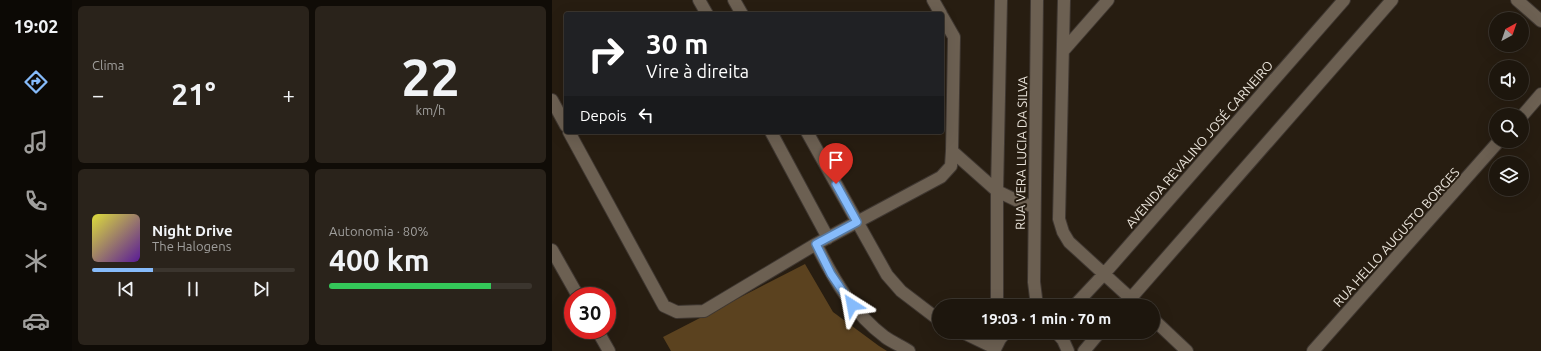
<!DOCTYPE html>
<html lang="pt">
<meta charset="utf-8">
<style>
body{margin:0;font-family:Ubuntu,sans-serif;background:#2a231b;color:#f1f3f6;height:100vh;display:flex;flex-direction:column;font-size:15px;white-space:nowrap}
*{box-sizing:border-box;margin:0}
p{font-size:13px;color:#a09f9d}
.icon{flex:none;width:22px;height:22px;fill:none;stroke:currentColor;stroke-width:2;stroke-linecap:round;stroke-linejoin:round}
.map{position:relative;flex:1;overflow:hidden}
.sheet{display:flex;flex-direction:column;gap:6px;padding:6px;background:#100c07;width:480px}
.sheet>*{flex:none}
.guide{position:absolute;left:12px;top:12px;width:380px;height:122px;border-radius:4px;box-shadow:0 4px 16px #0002,0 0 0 1px #3b352e;background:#202124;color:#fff;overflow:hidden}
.needle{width:26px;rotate:40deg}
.controls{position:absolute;left:937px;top:12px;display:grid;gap:8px}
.controls a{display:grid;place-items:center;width:40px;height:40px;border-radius:50%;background:#1d160d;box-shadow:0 4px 16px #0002,0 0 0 1px #3b352e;font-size:20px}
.speed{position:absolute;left:12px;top:287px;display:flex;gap:8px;font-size:20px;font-weight:700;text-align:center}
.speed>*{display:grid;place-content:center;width:52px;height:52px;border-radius:50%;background:#1d160d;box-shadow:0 4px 16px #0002,0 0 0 1px #3b352e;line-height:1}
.speed .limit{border:6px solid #d22;background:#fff;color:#111}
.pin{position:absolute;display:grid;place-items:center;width:34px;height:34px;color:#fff;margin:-41px -17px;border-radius:50% 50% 50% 0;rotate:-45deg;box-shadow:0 0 4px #0007}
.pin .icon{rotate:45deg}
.me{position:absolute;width:44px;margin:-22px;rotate:326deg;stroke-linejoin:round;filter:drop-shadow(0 0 3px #0008)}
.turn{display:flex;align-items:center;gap:14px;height:84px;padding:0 16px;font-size:18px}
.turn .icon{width:52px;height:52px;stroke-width:2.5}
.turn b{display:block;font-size:28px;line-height:34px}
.then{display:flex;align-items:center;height:38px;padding:0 16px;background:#0003;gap:8px;font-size:15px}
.big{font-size:30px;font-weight:600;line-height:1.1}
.sheet .widget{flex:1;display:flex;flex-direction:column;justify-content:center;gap:6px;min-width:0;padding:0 14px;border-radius:6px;background:#2a231b}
.sheet .dial{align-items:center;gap:0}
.dial b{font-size:52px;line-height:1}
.song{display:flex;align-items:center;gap:12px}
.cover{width:48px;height:48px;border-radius:6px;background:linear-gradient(135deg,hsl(60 70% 55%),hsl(270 70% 35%))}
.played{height:4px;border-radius:2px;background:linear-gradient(90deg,#86bbfb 30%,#3b352e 30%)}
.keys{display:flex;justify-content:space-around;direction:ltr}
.heat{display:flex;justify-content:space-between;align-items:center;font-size:22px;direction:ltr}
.charge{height:6px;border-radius:3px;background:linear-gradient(90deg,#34c759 80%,#3b352e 0)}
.sheet .tiles{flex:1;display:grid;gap:6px;grid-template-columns:repeat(2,1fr)}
.trip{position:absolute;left:380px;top:299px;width:228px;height:40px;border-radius:20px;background:#1d160d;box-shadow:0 4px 16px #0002,0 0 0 1px #3b352e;font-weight:600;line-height:40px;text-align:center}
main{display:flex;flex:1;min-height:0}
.dock{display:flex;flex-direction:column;width:72px;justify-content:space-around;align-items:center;background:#0c0905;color:#a09f9d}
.dock .icon{width:28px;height:28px}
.dock .selected{color:#86bbfb}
.dock b{font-size:18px;color:#f1f3f6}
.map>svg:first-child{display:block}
</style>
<main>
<nav class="dock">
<b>19:02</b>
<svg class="icon selected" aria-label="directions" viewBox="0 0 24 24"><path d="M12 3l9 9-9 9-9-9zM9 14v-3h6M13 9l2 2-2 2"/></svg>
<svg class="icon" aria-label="music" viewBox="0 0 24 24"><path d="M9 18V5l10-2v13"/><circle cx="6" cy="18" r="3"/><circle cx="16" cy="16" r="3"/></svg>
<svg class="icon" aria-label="phone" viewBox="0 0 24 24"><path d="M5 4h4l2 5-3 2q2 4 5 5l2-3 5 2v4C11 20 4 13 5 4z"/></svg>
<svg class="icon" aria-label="climate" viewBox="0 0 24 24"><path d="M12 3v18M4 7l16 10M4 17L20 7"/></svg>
<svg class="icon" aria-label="car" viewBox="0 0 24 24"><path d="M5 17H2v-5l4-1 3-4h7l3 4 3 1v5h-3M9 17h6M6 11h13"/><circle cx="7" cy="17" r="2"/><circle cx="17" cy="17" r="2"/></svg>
</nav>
<section class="sheet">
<div class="tiles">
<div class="widget"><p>Clima</p>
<div class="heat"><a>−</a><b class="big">21°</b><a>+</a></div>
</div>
<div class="widget dial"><b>22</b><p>km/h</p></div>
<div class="widget">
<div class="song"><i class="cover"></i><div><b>Night Drive</b><p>The Halogens</p></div></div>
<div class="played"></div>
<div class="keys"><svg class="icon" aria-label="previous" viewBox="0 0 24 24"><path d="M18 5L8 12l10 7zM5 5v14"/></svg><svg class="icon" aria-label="pause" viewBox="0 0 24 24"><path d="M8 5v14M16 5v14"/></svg><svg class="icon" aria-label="next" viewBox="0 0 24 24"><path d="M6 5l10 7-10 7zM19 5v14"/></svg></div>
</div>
<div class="widget"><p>Autonomia · 80%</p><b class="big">400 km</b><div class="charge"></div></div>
</div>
</section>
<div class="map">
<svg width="989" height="351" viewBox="0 0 989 351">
<rect width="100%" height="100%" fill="#271d11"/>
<path fill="#5b421f" d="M 253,264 L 281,312 L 327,346 L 335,351 L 119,351 L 111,337 Z"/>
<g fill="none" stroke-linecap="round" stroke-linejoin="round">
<defs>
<path id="street" d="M 147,0 L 155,14
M 182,0 L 190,14
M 381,0 L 389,14
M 485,0 L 482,282 L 485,306
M 512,0 L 507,219 L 511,232 L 517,242 L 587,306
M 965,0 L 989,21
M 390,16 L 402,37 L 400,151 L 445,191 L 470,203 L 482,207
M 512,50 L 556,0
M 0,100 L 14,126
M 970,116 L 989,94
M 17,132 L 112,306 L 125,312 L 152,311 L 264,244
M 219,132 L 276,238
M 255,132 L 335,275 L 349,291 L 387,320
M 445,306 L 445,191 L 449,0
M 522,306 L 552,274 L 792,0
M 572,306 L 840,0
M 601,319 L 635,351
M 410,332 L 443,348
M 504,332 L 511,340 L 516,351
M 357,351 C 349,346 340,342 333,337 C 301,313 282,280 264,244 L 389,177 L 399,166 L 400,151
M 442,351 L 448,339 L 454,332
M 532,351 L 548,332
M 761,351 L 947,141"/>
<path id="secondary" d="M 0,250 L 26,296
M 45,330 L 57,351"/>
</defs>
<use href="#street" stroke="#3f3731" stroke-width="14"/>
<use href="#secondary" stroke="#3f3731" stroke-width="14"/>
<use href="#street" stroke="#6c6052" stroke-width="12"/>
<use href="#secondary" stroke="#6c6052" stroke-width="12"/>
</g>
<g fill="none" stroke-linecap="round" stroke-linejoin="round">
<defs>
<path id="route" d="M 284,184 L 305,222 L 264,244 L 279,274 L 300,305"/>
</defs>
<use href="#route" stroke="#577aa3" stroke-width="10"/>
<use href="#route" stroke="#86bbfb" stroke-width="7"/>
</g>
<g text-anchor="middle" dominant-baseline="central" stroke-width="4" stroke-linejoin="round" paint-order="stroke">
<g font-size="13" fill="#e9e3da" stroke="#271d11">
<text transform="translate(647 144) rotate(-49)">AVENIDA REVALINO JOSÉ CARNEIRO</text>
<text transform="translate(469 153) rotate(-89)">RUA VERA LUCIA DA SILVA</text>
<text transform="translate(844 237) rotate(-48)">RUA HELLO AUGUSTO BORGES</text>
</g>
</g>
</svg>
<div class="controls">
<a><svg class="needle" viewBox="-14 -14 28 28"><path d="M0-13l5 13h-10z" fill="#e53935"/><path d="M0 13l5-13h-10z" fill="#a09f9d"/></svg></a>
<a><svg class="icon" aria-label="sound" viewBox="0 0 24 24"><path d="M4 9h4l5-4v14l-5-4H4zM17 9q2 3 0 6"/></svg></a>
<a><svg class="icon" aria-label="search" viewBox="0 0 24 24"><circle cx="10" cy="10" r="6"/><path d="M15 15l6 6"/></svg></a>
<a><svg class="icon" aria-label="layers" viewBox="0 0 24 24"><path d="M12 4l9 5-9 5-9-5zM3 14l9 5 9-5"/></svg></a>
</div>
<div class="speed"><div class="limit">30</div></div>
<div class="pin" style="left:284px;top:184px;background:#d93025"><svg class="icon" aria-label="arrive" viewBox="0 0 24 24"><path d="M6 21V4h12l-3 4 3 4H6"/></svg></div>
<svg class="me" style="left:300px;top:305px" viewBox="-20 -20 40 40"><path d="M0-17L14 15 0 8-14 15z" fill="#86bbfb" stroke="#fff" stroke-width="4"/></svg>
<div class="trip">19:03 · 1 min · 70 m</div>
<div class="guide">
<div class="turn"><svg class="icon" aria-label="right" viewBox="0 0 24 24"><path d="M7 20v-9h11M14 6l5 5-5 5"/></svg><div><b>30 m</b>Vire à direita</div></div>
<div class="then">Depois<svg class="icon" aria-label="left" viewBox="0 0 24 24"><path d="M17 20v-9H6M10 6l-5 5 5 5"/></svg></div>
</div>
</div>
</main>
